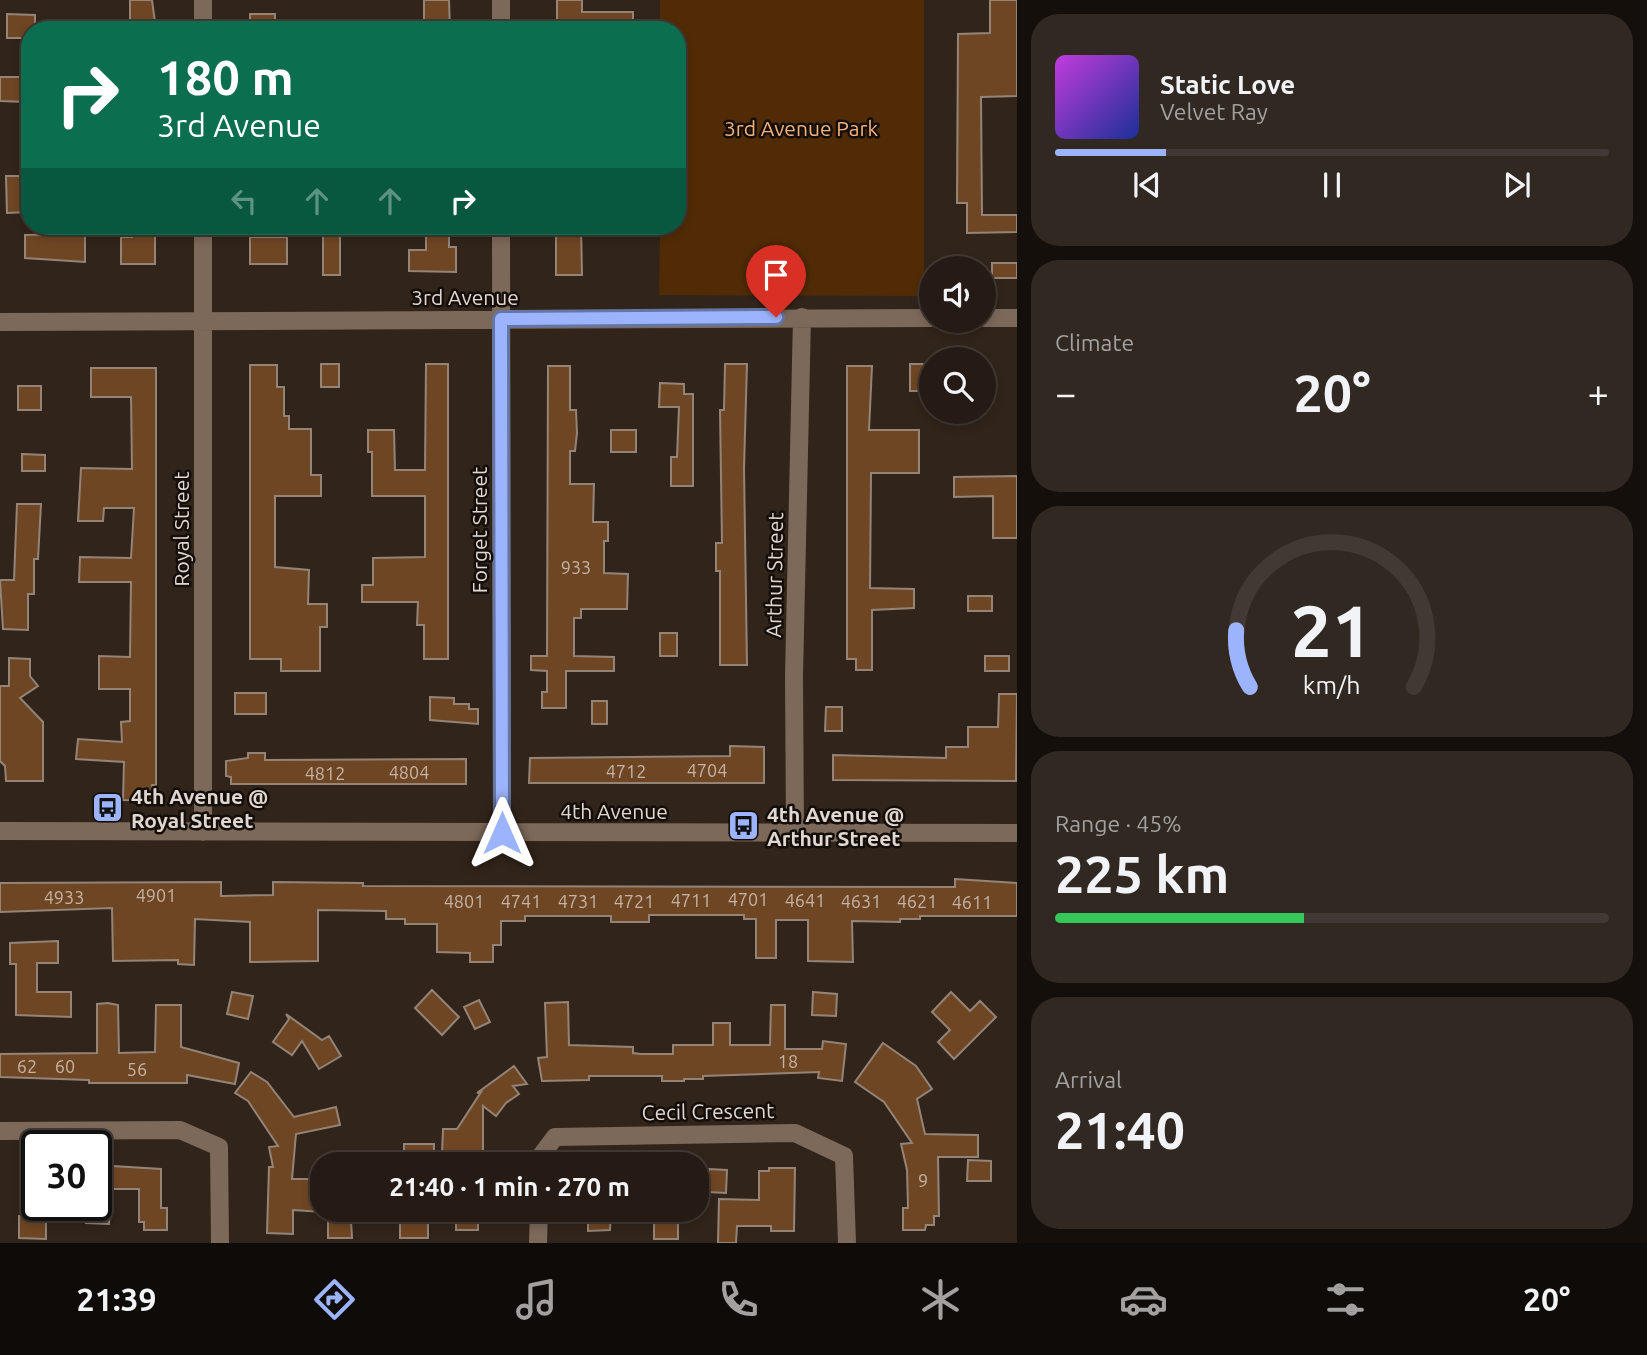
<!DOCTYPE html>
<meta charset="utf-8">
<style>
body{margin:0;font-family:Ubuntu,sans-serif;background:#312822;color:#f1f3f6;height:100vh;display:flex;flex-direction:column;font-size:26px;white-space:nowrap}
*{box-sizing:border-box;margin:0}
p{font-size:23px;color:#a3a1a0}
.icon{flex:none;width:38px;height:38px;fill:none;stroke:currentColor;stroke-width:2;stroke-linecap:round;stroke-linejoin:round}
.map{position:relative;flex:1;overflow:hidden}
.drawer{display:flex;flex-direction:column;gap:14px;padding:14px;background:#140f0b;width:630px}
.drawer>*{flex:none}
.guide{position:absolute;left:21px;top:21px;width:665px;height:214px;border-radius:28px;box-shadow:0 4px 10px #0003,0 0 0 2px #423934;background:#0b6e4f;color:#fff;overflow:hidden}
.controls{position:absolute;left:919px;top:256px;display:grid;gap:14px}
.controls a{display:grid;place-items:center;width:77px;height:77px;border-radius:50%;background:#251b14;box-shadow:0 4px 10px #0003,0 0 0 2px #423934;font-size:35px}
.speed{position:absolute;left:21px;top:1130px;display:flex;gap:14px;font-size:35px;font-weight:700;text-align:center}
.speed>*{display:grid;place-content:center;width:91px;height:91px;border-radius:50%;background:#251b14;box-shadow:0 4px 10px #0003,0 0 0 2px #423934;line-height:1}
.speed .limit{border:4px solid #111;border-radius:10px;background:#fff;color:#111}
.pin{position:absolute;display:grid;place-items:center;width:60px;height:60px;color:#fff;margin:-72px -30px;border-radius:50% 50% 50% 0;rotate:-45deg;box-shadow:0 0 7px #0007}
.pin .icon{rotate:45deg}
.me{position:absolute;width:77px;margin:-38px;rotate:0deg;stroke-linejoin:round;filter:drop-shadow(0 0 5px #0008)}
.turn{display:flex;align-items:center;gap:24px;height:147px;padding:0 21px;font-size:32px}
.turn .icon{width:91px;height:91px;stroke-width:2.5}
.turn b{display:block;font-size:49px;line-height:60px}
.lanes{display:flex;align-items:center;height:66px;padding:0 21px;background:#0003;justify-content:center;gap:35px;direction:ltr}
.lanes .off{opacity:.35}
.big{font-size:52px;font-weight:600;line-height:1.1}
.drawer .card{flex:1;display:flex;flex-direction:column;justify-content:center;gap:10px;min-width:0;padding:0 24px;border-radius:28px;background:#312822}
.drawer .dial{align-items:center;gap:0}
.dial svg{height:182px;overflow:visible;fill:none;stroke:#423934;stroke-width:7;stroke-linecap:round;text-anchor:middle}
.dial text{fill:#f1f3f6;stroke:none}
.song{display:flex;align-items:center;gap:21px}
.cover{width:84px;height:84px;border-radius:10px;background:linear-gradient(135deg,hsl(290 70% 55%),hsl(230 70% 35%))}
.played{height:7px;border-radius:4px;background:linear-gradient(90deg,#9cb4fd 20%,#423934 20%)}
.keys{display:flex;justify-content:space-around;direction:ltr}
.heat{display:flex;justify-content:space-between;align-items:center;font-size:38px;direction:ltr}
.charge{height:10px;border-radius:5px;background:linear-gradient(90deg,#34c759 45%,#423934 0)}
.trip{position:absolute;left:310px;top:1152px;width:399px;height:70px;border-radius:28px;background:#251b14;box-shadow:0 4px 10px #0003,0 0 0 2px #423934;font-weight:600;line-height:70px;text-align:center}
.tabs{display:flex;height:112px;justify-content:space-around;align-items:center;background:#0f0b08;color:#a3a1a0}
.tabs .icon{width:49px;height:49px}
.tabs .current{color:#9cb4fd}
.tabs b{font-size:32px;color:#f1f3f6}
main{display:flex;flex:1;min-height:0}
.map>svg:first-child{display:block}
</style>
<main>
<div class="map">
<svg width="1017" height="1243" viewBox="0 0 1017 1243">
<rect width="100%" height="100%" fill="#31241a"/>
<path fill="#512b06" d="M 660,0 L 924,0 L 924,296 L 659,295 L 660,226 L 677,226 L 677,30 L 660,30 Z"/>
<path fill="#6f4623" stroke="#948478" stroke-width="2" d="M 130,0 L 152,0 L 156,30 L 130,30 Z
M 424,0 L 449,0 L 450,30 L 424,30 Z
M 557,0 L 582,0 L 582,12 L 633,12 L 633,30 L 557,30 Z
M 990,0 L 1017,0 L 1017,96 L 981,97 L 982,215 L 1017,215 L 1017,232 L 967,233 L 967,203 L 957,203 L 958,34 L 990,33 Z
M 7,14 L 35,15 L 35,30 L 30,30 L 30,38 L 7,38 Z
M 250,14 L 275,14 L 275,30 L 250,30 Z
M 0,77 L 26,77 L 26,102 L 0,101 Z
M 6,176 L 30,176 L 30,212 L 7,213 Z
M 70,226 L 85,226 L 85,262 L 25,258 L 25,235 L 70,234 Z
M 132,226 L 155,226 L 155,264 L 121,264 L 121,237 L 132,237 Z
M 323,226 L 340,226 L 340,275 L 323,275 Z
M 556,226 L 581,226 L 582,275 L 556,275 Z
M 426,235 L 449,235 L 449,247 L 456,247 L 456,272 L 409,271 L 409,250 L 426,250 Z
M 250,237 L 287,237 L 287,264 L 250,264 Z
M 992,263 L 1017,263 L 1017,278 L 992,278 Z
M 321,364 L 339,364 L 339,387 L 321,387 Z
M 426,364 L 448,364 L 448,659 L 424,659 L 424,625 L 417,625 L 418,602 L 362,602 L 362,585 L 373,585 L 373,558 L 425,557 L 425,496 L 372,496 L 372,452 L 368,452 L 368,430 L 394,430 L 395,470 L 425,470 Z
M 725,364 L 747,364 L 744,468 L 747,665 L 720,665 L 720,571 L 716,571 L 716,543 L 722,543 L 720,410 L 724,410 Z
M 910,364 L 931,364 L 931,391 L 910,391 Z
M 250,365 L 277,365 L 277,387 L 284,387 L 284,416 L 289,416 L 289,429 L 311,429 L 311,475 L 321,475 L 321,496 L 275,496 L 275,567 L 309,570 L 308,604 L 327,604 L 327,627 L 320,627 L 320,671 L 281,671 L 281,659 L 250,659 Z
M 548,366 L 570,366 L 570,410 L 576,410 L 577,433 L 575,451 L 570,451 L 570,484 L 594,484 L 593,522 L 608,522 L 608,541 L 604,541 L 604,573 L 628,574 L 627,609 L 581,609 L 581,618 L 574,618 L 574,656 L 614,657 L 614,671 L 566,671 L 566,708 L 542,708 L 542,692 L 547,692 L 547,671 L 531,670 L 531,656 L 547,656 Z
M 847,366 L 872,366 L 869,430 L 919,430 L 919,473 L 871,473 L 870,588 L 914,589 L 914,608 L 872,610 L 872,670 L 856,670 L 856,659 L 847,659 Z
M 91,368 L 156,368 L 156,785 L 152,785 L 152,801 L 123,800 L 124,762 L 76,759 L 78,739 L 122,742 L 121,722 L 130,721 L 130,689 L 99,689 L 99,656 L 130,657 L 131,582 L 79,582 L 80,557 L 131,558 L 134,508 L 104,508 L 103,521 L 78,521 L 81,468 L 132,469 L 131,397 L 91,397 Z
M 660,383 L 684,384 L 684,394 L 693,394 L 693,486 L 671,486 L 671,457 L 677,457 L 679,407 L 659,407 Z
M 18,386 L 41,386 L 41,410 L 18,410 Z
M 611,430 L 636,430 L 636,452 L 611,452 Z
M 22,454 L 45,455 L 45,471 L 22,471 Z
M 1017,476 L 1017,538 L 993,538 L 993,496 L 954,497 L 954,477 Z
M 17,504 L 41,504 L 38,559 L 34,559 L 34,594 L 28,594 L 28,630 L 3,629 L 0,580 L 14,580 Z
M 968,596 L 992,596 L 992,611 L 968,611 Z
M 660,633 L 677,633 L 677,656 L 660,656 Z
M 985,656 L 1009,656 L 1009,671 L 985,671 Z
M 9,658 L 30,659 L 30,676 L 38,686 L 20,698 L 43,722 L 43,781 L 6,781 L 5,766 L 0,761 L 0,686 L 9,686 Z
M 235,693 L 266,693 L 266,714 L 235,714 Z
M 999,694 L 1017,694 L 1016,781 L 833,780 L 833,755 L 946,758 L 946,747 L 968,747 L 968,727 L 998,727 Z
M 430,697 L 454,698 L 454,704 L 469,704 L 469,709 L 478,709 L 478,724 L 430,720 Z
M 592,701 L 607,701 L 607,724 L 592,724 Z
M 826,707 L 842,707 L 842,731 L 825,731 Z
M 730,746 L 764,747 L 764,783 L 529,783 L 530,758 L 730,756 Z
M 248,753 L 265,753 L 265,760 L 466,759 L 466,784 L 231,784 L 231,777 L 226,776 L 226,761 L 248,758 Z
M 955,879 L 1017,883 L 1017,916 L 920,916 L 920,919 L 900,919 L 900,922 L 852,921 L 853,962 L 808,961 L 808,920 L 776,920 L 776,958 L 756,958 L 756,919 L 744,919 L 744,915 L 649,915 L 649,922 L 611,922 L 611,916 L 525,916 L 525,921 L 501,921 L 501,945 L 493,945 L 493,962 L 470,962 L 470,953 L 437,952 L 437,924 L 405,924 L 405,919 L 386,919 L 386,911 L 318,910 L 318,961 L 250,962 L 250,922 L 195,919 L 194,965 L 178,964 L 178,960 L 113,961 L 112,908 L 0,912 L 0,883 L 221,882 L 221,896 L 273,895 L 273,882 L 363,883 L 363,886 L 955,887 Z
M 58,941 L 58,963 L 37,963 L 37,992 L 71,992 L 71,1017 L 16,1015 L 16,964 L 10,964 L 10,943 Z
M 432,990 L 459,1017 L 442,1035 L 415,1008 Z
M 232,992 L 253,996 L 248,1019 L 227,1014 Z
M 813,992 L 837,994 L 836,1016 L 812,1015 Z
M 951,992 L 970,1011 L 980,1001 L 996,1017 L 954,1059 L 938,1042 L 950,1030 L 932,1012 Z
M 479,1000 L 490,1022 L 475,1029 L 464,1007 Z
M 568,1002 L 569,1045 L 633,1047 L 633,1053 L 641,1054 L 673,1054 L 673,1045 L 713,1045 L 713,1023 L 730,1023 L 730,1045 L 770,1045 L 771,1005 L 785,1005 L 785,1049 L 822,1049 L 823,1041 L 846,1044 L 842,1081 L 818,1078 L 819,1072 L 703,1076 L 703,1079 L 684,1079 L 684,1081 L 662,1081 L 662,1076 L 589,1076 L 589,1080 L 542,1081 L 538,1058 L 547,1057 L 545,1003 Z
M 108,1003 L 118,1005 L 119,1053 L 155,1052 L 156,1005 L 181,1005 L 181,1047 L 239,1063 L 235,1084 L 187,1075 L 187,1083 L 89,1083 L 89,1080 L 0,1077 L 0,1054 L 97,1053 L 97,1004 Z
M 286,1014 L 322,1040 L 329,1036 L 341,1056 L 319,1069 L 302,1041 L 292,1055 L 273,1042 L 289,1019 Z
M 883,1043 L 916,1066 L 932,1089 L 917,1099 L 925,1134 L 978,1135 L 978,1157 L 938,1157 L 939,1216 L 934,1216 L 934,1225 L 926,1225 L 925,1230 L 903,1230 L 903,1208 L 908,1208 L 907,1170 L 901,1144 L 912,1143 L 884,1102 L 855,1082 Z
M 514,1066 L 527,1084 L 513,1086 L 519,1094 L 506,1103 L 496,1116 L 483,1106 L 483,1153 L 442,1153 L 443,1129 L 457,1129 L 481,1092 L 477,1093 Z
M 251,1072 L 267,1082 L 294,1117 L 336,1107 L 340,1125 L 296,1134 L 292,1179 L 322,1179 L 322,1212 L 293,1210 L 293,1234 L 267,1233 L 269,1167 L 273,1167 L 269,1147 L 278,1146 L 248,1101 L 235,1093 Z
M 404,1144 L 434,1144 L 434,1159 L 404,1158 Z
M 968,1160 L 991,1161 L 991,1181 L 967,1181 Z
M 96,1165 L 161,1169 L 161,1208 L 167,1208 L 167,1230 L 144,1230 L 144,1222 L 139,1222 L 139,1189 L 96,1189 Z
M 769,1168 L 795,1168 L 794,1231 L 771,1231 L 771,1226 L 737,1226 L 736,1243 L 718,1243 L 719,1199 L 759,1200 L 759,1171 L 769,1171 Z
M 709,1169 L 727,1170 L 726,1193 L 708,1192 Z
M 87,1206 L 110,1206 L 109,1224 L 86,1223 Z
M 456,1209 L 478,1209 L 478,1230 L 456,1230 Z
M 588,1209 L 611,1209 L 610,1230 L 588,1231 Z
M 654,1214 L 678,1214 L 678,1239 L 654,1239 Z
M 19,1216 L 46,1217 L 46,1239 L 19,1238 Z
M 400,1218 L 428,1218 L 428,1238 L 400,1238 Z
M 328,1220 L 351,1220 L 352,1238 L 328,1238 Z"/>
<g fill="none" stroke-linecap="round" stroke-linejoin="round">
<path stroke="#7d695a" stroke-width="18" d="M 203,0 L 203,30
M 501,0 L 501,30
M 203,226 L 203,832
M 501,226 L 502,833
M 984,318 L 1017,318
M 0,322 L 931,318
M 0,831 L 1017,833
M 795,834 L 794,676 L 802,317
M 0,1131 L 180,1130 L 219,1147 L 220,1243
M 540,1164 L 540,1157 L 555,1137 L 795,1133 L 844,1156 L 847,1243
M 538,1243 L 539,1209"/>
</g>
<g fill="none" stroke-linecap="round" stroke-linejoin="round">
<defs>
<path id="route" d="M 502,833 L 501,319 L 776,317"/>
</defs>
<use href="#route" stroke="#6575a4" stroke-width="18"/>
<use href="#route" stroke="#9cb4fd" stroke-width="12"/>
</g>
<defs>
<symbol id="bus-square" viewBox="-11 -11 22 22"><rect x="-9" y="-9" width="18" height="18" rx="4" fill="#9cb4fd" stroke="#140e0a"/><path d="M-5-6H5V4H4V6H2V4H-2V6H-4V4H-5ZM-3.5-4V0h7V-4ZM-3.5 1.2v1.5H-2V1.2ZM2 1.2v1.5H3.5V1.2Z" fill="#111"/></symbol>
</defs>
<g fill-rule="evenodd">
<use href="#bus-square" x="90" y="790" width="35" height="35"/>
<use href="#bus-square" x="726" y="808" width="35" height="35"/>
</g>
<g text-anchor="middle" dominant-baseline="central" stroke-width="5" stroke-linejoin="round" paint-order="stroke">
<g font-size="18" fill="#c4b3a6">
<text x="576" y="567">933</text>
<text x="707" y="770">4704</text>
<text x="626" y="771">4712</text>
<text x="409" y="772">4804</text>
<text x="325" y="773">4812</text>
<text x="156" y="895">4901</text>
<text x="64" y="897">4933</text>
<text x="748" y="899">4701</text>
<text x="691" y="900">4711</text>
<text x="805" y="900">4641</text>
<text x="464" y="901">4801</text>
<text x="521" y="901">4741</text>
<text x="578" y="901">4731</text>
<text x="634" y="901">4721</text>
<text x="861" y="901">4631</text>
<text x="917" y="901">4621</text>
<text x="972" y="902">4611</text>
<text x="788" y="1061">18</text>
<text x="27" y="1066">62</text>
<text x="65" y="1066">60</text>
<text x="137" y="1069">56</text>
<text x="923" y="1180">9</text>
</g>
<g font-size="21" fill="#f4b17b" stroke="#140e0a">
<text x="801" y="128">3rd Avenue Park</text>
</g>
<g font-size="21" fill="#e0d7d1" stroke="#140e0a">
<text x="465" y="297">3rd Avenue</text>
<text transform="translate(181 529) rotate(-90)">Royal Street</text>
<text transform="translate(479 530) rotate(-90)">Forget Street</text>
<text transform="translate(774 575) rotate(-89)">Arthur Street</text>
<text x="614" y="811">4th Avenue</text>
<text transform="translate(708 1111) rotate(-1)">Cecil Crescent</text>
</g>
<g font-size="21" font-weight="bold" fill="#e0d7d1" stroke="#140e0a" text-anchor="start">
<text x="131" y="796">4th Avenue @<tspan x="131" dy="24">Royal Street</tspan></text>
<text x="767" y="814">4th Avenue @<tspan x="767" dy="24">Arthur Street</tspan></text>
</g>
</g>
</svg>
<div class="controls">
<a><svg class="icon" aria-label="sound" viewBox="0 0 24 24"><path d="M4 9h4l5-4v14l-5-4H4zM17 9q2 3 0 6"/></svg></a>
<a><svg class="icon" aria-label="search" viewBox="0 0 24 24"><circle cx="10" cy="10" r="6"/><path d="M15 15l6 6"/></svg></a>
</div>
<div class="speed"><div class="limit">30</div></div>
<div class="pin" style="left:776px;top:317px;background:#d93025"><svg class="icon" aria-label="arrive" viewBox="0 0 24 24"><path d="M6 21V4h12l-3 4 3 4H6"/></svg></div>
<svg class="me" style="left:502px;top:833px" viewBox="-20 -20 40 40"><path d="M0-17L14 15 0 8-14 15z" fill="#9cb4fd" stroke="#fff" stroke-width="4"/></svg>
<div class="trip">21:40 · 1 min · 270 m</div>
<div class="guide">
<div class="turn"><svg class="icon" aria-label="right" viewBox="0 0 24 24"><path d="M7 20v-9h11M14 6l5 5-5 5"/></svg><div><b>180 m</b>3rd Avenue</div></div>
<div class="lanes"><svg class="icon off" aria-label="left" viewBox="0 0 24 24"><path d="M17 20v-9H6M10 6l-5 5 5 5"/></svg><svg class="icon off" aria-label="ahead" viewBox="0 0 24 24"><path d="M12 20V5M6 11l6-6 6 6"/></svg><svg class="icon off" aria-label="ahead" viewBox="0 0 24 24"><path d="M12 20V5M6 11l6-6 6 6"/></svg><svg class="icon" aria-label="right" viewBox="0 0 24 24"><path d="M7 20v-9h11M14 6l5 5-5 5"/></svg></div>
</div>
</div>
<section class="drawer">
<div class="card">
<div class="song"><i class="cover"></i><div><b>Static Love</b><p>Velvet Ray</p></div></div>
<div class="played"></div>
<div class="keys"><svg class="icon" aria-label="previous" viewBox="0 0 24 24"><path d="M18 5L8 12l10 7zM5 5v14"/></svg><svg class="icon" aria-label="pause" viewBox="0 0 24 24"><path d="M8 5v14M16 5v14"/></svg><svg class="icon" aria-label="next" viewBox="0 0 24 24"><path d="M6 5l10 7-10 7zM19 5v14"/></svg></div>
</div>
<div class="card"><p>Climate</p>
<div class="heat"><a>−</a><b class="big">20°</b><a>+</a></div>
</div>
<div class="card dial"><svg viewBox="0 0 100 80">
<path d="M14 69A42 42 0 1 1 86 69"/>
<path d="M14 69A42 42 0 0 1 8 44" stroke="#9cb4fd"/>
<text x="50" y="56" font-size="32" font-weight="700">21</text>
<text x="50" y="72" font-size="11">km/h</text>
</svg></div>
<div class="card"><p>Range · 45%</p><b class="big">225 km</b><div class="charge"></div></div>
<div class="card"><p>Arrival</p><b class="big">21:40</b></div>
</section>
</main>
<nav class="tabs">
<b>21:39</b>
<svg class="icon current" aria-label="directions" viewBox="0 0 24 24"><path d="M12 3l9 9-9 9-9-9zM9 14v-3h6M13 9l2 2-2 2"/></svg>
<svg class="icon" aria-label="music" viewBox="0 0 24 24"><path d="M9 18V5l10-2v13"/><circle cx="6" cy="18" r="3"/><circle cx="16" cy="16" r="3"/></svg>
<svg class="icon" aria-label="phone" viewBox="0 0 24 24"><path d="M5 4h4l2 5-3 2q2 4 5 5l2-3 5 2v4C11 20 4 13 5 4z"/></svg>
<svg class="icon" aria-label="climate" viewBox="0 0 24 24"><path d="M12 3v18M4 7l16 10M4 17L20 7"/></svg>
<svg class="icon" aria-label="car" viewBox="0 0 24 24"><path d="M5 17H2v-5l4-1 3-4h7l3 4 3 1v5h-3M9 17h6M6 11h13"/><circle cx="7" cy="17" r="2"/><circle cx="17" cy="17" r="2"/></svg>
<svg class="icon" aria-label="filters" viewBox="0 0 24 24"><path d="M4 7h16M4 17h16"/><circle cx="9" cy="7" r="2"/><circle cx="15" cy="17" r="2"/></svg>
<b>20°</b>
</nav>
